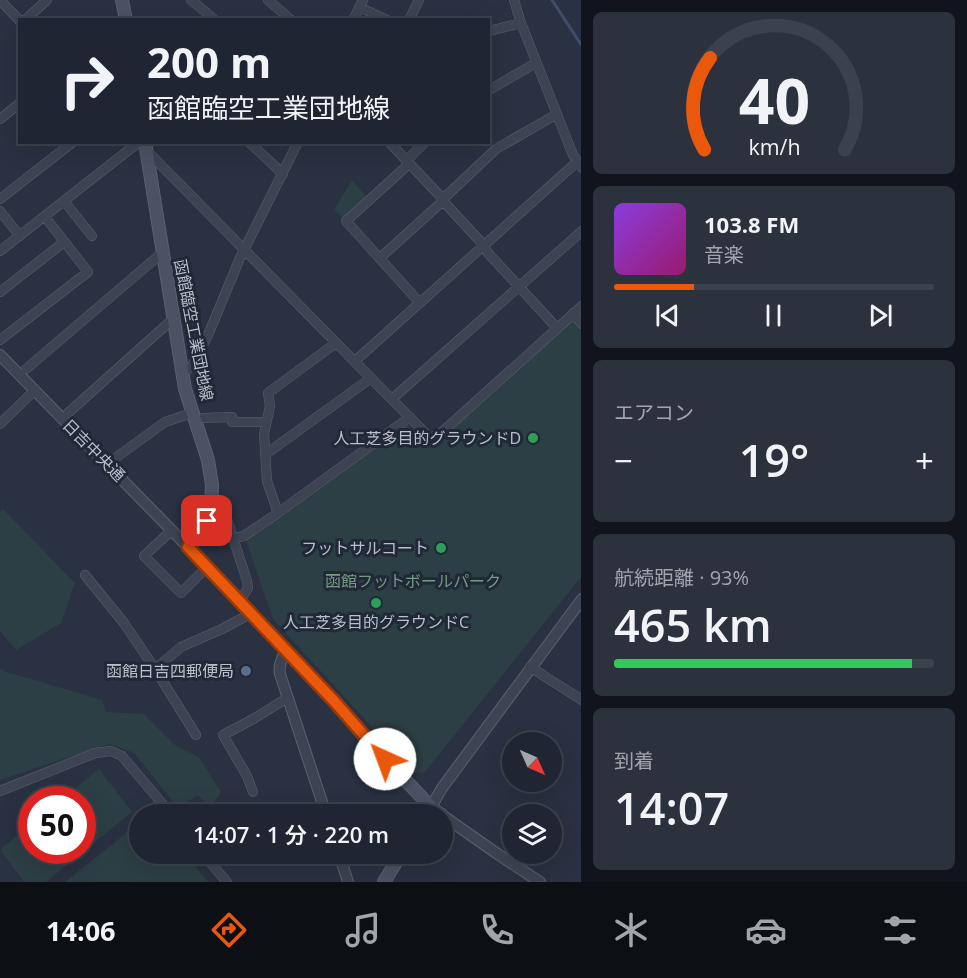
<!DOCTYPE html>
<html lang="ja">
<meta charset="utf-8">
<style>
body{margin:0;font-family:"Open Sans","Noto Sans JP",sans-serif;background:#2c313e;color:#f1f3f6;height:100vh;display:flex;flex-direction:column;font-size:22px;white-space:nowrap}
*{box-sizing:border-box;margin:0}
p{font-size:20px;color:#a1a5ac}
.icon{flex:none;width:33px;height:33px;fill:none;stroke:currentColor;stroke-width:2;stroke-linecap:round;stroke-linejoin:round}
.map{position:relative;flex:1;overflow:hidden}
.details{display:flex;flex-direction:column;gap:12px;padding:12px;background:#11141c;width:386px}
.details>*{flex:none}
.top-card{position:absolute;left:18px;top:18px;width:472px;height:126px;border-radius:0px;box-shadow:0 6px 24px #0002,0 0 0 2px #3c424d;background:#1f2532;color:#f1f3f6;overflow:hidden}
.needle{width:39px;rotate:135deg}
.buttons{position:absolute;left:502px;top:732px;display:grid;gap:12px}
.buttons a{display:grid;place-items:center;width:60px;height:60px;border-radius:50%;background:#1f2532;box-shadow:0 6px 24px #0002,0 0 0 2px #3c424d;font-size:30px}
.speed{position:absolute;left:18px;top:786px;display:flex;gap:12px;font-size:30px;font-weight:700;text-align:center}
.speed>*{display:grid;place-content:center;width:78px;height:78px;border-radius:50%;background:#1f2532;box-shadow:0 6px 24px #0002,0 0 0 2px #3c424d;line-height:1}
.speed .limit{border:9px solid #d22;background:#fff;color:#111}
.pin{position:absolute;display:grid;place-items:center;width:51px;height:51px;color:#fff;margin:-26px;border-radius:12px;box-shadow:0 3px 9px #0006}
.me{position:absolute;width:66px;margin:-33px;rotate:317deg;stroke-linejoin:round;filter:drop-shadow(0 0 4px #0008)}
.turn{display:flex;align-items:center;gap:21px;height:126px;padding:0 30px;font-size:27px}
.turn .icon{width:78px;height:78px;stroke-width:2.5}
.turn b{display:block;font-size:42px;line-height:51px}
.big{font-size:45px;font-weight:600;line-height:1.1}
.details .widget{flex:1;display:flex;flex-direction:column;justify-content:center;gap:9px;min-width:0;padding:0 21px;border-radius:9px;background:#2c313e}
.details .dial{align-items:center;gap:0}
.dial svg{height:156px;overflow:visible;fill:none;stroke:#3c424d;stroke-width:7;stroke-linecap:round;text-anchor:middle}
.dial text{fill:#f1f3f6;stroke:none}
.song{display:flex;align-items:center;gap:18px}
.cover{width:72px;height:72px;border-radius:9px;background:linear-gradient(135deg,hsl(270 70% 55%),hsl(320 70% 35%))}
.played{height:6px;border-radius:3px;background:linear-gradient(90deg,#ea580c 25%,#3c424d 25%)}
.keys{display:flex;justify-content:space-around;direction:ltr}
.heat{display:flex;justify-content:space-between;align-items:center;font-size:33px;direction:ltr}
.charge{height:9px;border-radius:4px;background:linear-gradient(90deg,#34c759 93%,#3c424d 0)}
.trip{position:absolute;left:129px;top:804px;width:324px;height:60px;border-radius:30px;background:#1f2532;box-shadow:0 6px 24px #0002,0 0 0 2px #3c424d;font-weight:600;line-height:60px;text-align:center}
.dock{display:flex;height:96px;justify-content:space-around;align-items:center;background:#0c0f14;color:#a1a5ac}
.dock .icon{width:42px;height:42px}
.dock .on{color:#ea580c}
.dock b{font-size:27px;color:#f1f3f6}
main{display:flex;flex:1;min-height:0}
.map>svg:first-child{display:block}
</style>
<main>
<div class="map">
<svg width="582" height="882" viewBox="0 0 582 882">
<rect width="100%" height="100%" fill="#293142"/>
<path fill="#2c3f44" d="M 352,180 L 366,196 L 343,218 L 334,210 Z
M 575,319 L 581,329 L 581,577 L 425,772 L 414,773 L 273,619 L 246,540 L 282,517 L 406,425 L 410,426 L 430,444 L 443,437 Z
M 3,509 L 75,583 L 61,623 L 16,650 L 0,631 L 0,512 Z
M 0,668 L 4,671 L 102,700 L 106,712 L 144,714 L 175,745 L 199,757 L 221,792 L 210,809 L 198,795 L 178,808 L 134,753 L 109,744 L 0,780 Z
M 99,769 L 132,812 L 46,882 L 24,882 L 0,850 L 31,824 L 32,850 L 82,850 L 82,800 L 62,799 Z
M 139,823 L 140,854 L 186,854 L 208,882 L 65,882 Z"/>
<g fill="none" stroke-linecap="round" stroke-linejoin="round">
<path stroke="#404c6a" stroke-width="3" d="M 552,0 L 582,46"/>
<defs>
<path id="minor" d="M 0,0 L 20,21
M 191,0 L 215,20
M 268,0 L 291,20
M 514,0 L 521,23 L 573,155 L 582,168
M 359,7 L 387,20
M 25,20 L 47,0
M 353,20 L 363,0
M 409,20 L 419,0
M 489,31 L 521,23
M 489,90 L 536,63
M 0,119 L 20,103
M 249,142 L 283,174
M 389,142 L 443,199 L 443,201 L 480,241 L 488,253 L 557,328
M 145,149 L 430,438 L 441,433 L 582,306
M 406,161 L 425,142
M 409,164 L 346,221 L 420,303
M 0,199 L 73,142
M 443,199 L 496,149 L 557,114
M 64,201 L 92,236
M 0,211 L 20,236
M 0,251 L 139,142
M 380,258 L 443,201
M 0,292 L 64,242
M 573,313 L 582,324
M 0,340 L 88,272 L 45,217
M 355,361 L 578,161
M 26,369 L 162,253
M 183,373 L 192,366 L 208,335 L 240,258 L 298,142
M 392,399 L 582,231
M 68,413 L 174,318
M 203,418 L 232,417 L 232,422 L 266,422
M 0,424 L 35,390
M 266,454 L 371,378
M 107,464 L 165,422 L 192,413
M 211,507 L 221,510 L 226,516 L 247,581 L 248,588 L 240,601
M 278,513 L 267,481 L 264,434 L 270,406 L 268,393 L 336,343
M 172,530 L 144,556 L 181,593 L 207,567
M 234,538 L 244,536 L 278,513 L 410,417
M 85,575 L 124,623 L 155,669 L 196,735
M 530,667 L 582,700
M 155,669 L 181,647 L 222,629 L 252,613
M 0,791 L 95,753 L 111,751 L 122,756 L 171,814
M 253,792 L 247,776 L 223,735 L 255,718 L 287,698
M 203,854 L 227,882"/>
<path id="tertiary" d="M 0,355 L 188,547
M 286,649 C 283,657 278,665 280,674 L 326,814
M 442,814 L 431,807 L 442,788 L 582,599
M 442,815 L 499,855 L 540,882
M 339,854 L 348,882"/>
<path id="secondary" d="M 122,0 L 126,20
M 145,142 L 185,389 L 208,460 L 212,485 L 211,507 L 207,521 L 202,531 L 188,547 L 334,701 L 370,743 L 431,807 L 426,814
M 384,882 L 401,854"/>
</defs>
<use href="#minor" stroke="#5b616f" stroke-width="10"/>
<use href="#tertiary" stroke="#5b616f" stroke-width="12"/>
<use href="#secondary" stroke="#5b616f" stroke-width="14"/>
<use href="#minor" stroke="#3d4352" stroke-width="9"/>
<use href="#tertiary" stroke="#3d4352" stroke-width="10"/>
<use href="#secondary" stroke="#4b5264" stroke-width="12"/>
</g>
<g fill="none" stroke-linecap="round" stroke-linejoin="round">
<defs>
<path id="route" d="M 207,521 L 202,531 L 188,547 L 334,701 L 385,759"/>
</defs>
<use href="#route" stroke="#983908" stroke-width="15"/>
<use href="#route" stroke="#ea580c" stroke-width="10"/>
</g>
<g fill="#2e9e5b" stroke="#212837" stroke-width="2">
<circle cx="533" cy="438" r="6"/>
<circle cx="441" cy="548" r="6"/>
<circle cx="376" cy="603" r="6"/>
</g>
<circle fill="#5c6f8a" stroke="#212837" stroke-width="2" cx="246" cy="671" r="6"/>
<g text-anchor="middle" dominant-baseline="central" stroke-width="6" stroke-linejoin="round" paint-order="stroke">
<g font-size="16" fill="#babfcb" stroke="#212837">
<text transform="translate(194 330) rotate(79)">函館臨空工業団地線</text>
<text transform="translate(94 450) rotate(45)">日吉中央通</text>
</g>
<g font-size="16" fill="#babfcb" stroke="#212837" text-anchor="end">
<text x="521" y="438">人工芝多目的グラウンドD</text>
<text x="429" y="548">フットサルコート</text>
<text x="376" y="622" text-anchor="middle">人工芝多目的グラウンドC</text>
<text x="234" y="671">函館日吉四郵便局</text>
</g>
<g font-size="16" fill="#739b80" stroke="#212837">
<text x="413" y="581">函館フットボールパーク</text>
</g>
</g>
</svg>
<div class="buttons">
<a><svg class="needle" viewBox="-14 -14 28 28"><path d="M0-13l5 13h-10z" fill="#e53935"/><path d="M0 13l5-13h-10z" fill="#a1a5ac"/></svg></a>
<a><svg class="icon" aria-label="layers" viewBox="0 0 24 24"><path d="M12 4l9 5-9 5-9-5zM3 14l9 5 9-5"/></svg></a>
</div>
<div class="speed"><div class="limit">50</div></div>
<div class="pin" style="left:207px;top:521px;background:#d93025"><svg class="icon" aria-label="arrive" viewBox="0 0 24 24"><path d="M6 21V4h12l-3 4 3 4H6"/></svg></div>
<svg class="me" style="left:385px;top:759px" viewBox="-20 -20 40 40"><circle r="19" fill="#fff"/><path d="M0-13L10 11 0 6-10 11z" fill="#ea580c"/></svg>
<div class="trip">14:07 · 1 分 · 220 m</div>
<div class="top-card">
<div class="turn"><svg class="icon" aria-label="right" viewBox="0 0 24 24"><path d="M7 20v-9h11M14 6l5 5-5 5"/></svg><div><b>200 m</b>函館臨空工業団地線</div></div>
</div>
</div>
<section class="details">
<div class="widget dial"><svg viewBox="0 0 100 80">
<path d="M14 69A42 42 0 1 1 86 69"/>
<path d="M14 69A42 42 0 0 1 17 22" stroke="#ea580c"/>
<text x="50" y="56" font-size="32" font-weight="700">40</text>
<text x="50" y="72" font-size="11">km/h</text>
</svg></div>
<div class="widget">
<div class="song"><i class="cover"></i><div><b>103.8 FM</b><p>音楽</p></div></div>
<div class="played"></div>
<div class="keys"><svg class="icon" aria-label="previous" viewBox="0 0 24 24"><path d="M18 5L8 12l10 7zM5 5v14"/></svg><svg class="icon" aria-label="pause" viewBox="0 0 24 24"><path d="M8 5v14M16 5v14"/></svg><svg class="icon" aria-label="next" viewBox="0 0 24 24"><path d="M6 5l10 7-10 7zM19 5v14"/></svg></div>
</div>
<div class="widget"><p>エアコン</p>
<div class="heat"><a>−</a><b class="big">19°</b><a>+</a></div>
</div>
<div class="widget"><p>航続距離 · 93%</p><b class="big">465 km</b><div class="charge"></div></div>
<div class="widget"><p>到着</p><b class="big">14:07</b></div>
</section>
</main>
<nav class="dock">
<b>14:06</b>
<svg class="icon on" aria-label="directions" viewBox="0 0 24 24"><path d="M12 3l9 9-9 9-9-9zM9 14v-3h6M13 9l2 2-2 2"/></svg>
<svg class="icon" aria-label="music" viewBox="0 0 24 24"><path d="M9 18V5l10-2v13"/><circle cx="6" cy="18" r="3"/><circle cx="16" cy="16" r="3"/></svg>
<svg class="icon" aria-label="phone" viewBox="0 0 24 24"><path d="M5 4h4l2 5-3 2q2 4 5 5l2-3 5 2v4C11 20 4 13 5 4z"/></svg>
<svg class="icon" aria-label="climate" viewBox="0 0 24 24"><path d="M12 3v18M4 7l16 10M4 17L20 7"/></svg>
<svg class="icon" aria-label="car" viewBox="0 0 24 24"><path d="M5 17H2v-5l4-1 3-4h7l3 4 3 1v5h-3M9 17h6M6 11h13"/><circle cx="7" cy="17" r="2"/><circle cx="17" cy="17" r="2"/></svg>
<svg class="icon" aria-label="filters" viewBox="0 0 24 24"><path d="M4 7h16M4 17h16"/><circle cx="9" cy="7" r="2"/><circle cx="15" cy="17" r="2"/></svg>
</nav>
